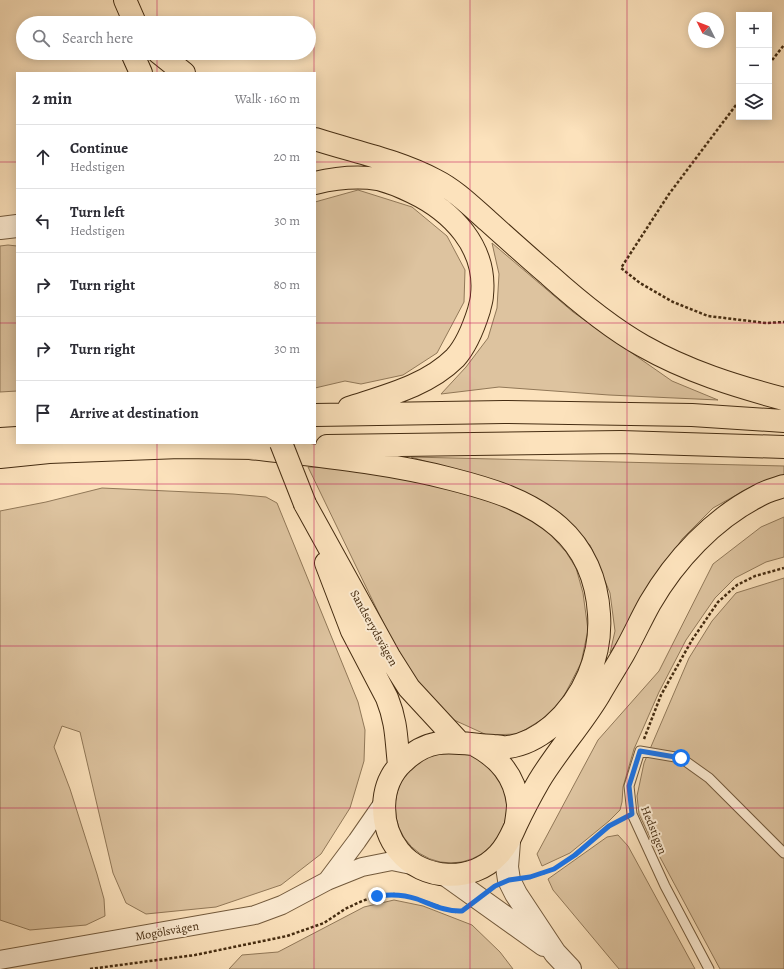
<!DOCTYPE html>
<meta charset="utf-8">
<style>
:root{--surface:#fff;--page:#f7f7f7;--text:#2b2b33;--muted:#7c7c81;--line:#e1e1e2}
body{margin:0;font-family:Alegreya,serif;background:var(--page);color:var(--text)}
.controls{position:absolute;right:12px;top:12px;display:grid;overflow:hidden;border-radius:0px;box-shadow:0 2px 10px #0003}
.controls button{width:36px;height:36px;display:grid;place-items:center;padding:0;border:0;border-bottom:1px solid var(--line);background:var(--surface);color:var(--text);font:20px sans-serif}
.compass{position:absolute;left:688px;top:12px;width:36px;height:36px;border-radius:50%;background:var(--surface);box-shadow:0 2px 10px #0003;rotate:312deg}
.stop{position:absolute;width:12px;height:12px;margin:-9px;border:3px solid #1a73e8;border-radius:50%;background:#fff}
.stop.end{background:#1a73e8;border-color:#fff;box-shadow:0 1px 4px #0008}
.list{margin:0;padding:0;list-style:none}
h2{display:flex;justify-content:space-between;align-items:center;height:52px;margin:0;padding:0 16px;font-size:17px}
h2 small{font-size:13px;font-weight:400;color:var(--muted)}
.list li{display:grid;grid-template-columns:26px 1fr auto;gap:12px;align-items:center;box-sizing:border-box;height:64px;padding:0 16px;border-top:1px solid var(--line)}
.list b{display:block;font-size:15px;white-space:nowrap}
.list p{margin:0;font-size:13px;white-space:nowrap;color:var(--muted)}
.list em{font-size:13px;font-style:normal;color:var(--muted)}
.icon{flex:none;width:22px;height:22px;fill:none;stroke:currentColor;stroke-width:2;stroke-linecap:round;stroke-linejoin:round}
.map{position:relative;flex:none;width:784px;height:969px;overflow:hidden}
.search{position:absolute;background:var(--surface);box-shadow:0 2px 10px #0003;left:16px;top:16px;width:300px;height:44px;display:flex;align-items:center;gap:10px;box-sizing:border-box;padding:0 14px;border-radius:22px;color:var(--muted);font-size:15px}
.panel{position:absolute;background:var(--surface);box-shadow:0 2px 10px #0003;left:16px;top:72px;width:300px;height:372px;border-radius:0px}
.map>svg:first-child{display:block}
.green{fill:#ddc39f;stroke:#917858}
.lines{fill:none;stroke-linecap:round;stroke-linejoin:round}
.service-casing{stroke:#735a3c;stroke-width:11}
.minor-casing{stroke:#735a3c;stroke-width:20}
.tertiary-casing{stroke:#735a3c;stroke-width:24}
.trunk-casing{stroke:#452c11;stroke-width:24}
.path{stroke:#452c11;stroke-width:2.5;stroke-dasharray:3 2;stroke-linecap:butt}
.service{stroke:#fdecd3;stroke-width:9}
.minor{stroke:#fdecd3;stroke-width:18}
.tertiary{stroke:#fdecd3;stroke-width:22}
.trunk{stroke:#fce2bc;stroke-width:22}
.trunk-bridge-casing{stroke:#452c11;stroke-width:24;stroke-linecap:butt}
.trunk-bridge{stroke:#fce2bc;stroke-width:22}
.route{stroke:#1a73e8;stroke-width:5}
.grid{fill:none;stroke:#c2185b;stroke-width:1;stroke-opacity:0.55}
.labels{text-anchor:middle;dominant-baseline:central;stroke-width:4;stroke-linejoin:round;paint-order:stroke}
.street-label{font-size:12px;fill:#452c11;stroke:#fdecd3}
</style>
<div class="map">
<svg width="784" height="969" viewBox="0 0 784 969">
<rect width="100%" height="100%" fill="#fce2bc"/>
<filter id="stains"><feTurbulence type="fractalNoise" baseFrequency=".005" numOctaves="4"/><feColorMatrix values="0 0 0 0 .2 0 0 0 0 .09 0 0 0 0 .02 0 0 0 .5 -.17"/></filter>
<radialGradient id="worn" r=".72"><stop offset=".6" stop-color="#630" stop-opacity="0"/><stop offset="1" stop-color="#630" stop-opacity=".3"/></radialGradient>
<path class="green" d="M358,190L412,207L447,236L465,270L464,302L437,353L403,375L361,384L345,381L315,388V202Z
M492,243L573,312L672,381L718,400L609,395L499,387L441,394L466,367L488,338L497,308L499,274Z
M8,245L17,246V391L0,392V246Z
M411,457L784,466V475L747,489L713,508L682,539L610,653L615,631L610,593L590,545L555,515L441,466Z
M308,467L361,469L416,479L515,509L547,531L566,552L576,568L583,593L588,630L581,663L566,692L557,706L541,720L518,734L487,735L443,715L399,655Z
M102,488L233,494L266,497L277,503L358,702L365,730L364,761L350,808L321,854L281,885L216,907L146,914L126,903L113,873L80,732L62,726L54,747L70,789L97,874L104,899L105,916L86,925L30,930L0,920V511L46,502Z
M784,517V557L766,562L735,578L715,598L686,640L659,692L634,749L623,787L622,802L620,810L609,821L570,853L542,866L537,854L598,740L659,671L713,564L761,527Z
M784,578V969H720L654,846L639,814L637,796L644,763L689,658L712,621L736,593Z
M395 807a56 56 0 1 1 112 0a56 56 0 1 1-112 0Z
M618,835L628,846L695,969H619L553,890L548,879L607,837Z
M394,900L423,906L472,925L500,952L513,969H229L242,955L278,952L364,907Z"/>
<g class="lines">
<defs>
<path id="service" d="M709,969L665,886L632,814L629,786L640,751L681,758L709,778L784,853"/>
<path id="minor" d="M327,881L357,841L384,802
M0,960L255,915L282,905L327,881L362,867L392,861L416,866"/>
<path id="tertiary" d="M0,228L17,226
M509,842L507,867L509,880L516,894L555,953L570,969
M446,875L544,945"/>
<path id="trunk" d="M125,0L135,23
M132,53L141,73
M159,53L184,73
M315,139C355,152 397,160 435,180C455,190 471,206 488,221C508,239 528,257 549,275C578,301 609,327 643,346C687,371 735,386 784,399
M315,183C336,178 357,176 378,179C389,182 402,187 412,192C452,211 487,247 482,295C482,300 480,305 479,310C474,326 467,345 455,358C427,386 385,396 349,408
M315,415L504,412L692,415L784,421
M0,439L17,438
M327,446L621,442L784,447
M250,448C318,456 385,462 451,479C490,489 528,500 559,527C584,549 597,580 599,614C602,656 584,698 552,726C540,736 524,745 508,747C504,748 499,746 494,746C457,744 433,733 403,762C378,785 379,826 399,851C423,881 472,883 498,855C507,846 511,836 516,825C523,810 531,795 539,781C557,751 581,725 599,695C607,681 616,667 624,653C633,637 641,619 650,603C675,560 713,519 758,496C766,491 775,489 784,486
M0,457L49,452L180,447L265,448
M305,504L390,658L409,688L458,741
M326,563L352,631L387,698C397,723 396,739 399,765
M475,745C499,758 515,776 518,804C518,810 517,817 516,823"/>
</defs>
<use href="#service" class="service-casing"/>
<use href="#minor" class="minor-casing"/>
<use href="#tertiary" class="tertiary-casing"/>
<use href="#trunk" class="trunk-casing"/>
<path class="path" d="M769,64L784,45
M739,101L669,194L621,268L640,283L673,302L708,316L766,323L784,322
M644,739L661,695L692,640L718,602L737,585L755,576L784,568
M528,877C537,875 547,873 555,868C579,854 597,832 621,820
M90,969L195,955L287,936L324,923L345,909L362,901L377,896L394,894L415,898L455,912L463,910"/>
<use href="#service" class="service"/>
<use href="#minor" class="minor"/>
<use href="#tertiary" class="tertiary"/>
<use href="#trunk" class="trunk"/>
<defs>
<path id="trunk-bridge" d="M281,443L305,504"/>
</defs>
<use href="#trunk-bridge" class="trunk-bridge-casing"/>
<use href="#trunk-bridge" class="trunk-bridge"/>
</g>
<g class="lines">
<path class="route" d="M377,896C391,894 403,894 417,899C431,904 446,912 462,911L495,886L509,880L530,877L554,869L575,855L609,826L632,814L629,786L640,751L681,758"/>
</g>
<path class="grid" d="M157,0V23M314,0V73M470,0V969M627,0V969M157,53V73M0,162H17M315,162H784M0,323H17M315,323H784M157,443V969M314,443V969M0,484H784M0,646H784M0,808H784"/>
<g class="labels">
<g class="street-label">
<text transform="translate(374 628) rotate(61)">Sandserydsvägen</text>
<text transform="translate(654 830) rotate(68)">Hedstigen</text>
<text transform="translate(167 931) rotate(-10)">Mogölsvägen</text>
</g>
</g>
<rect width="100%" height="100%" filter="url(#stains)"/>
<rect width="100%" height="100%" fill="url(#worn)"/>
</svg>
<div class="controls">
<button>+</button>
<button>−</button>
<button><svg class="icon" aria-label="layers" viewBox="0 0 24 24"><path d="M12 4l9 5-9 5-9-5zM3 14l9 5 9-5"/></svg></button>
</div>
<svg class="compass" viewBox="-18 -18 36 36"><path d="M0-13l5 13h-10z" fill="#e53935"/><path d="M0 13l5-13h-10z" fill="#7c7c81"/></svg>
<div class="stop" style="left:681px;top:758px"></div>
<div class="stop end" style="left:377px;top:896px"></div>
<div class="search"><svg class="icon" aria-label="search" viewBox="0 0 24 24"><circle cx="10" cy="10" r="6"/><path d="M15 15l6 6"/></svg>Search here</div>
<section class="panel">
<h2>2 min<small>Walk · 160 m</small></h2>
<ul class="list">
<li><svg class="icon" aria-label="ahead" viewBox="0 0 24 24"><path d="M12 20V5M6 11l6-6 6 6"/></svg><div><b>Continue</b><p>Hedstigen</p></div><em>20 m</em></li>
<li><svg class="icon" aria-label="left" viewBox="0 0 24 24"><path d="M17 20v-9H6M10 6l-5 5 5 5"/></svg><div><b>Turn left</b><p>Hedstigen</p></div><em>30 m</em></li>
<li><svg class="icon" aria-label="right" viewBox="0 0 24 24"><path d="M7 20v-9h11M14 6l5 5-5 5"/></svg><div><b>Turn right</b></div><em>80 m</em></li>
<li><svg class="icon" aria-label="right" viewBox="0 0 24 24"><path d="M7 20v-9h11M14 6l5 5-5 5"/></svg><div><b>Turn right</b></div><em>30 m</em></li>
<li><svg class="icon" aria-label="arrive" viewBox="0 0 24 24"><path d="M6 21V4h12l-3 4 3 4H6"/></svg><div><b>Arrive at destination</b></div></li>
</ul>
</section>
</div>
